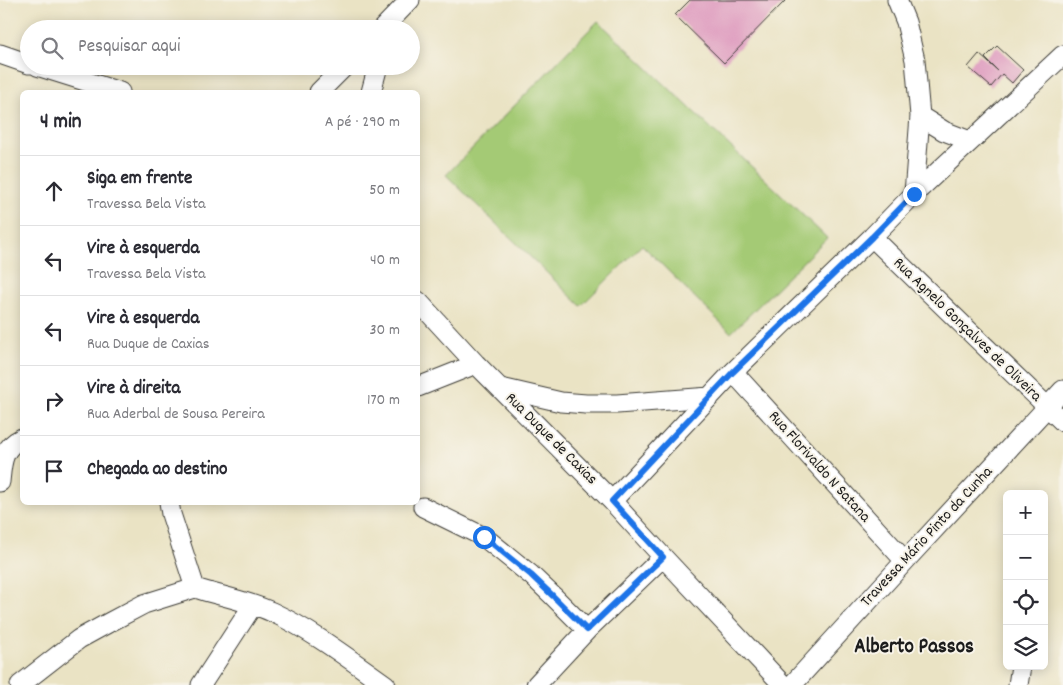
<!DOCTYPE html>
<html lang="pt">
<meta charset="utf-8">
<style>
:root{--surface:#fff;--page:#f7f7f7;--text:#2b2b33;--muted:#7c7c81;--line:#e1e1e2}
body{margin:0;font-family:Dekko,sans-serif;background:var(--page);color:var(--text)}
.controls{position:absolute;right:15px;bottom:15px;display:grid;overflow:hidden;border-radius:8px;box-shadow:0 2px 12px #0003}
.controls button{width:45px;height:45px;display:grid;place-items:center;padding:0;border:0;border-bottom:1px solid var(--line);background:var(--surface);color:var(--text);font:25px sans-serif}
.stop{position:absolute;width:15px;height:15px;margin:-11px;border:4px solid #1a73e8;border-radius:50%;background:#fff}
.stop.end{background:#1a73e8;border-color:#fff;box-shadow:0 1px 5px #0008}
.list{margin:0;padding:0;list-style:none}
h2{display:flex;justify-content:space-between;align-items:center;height:65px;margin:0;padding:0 20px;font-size:21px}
h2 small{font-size:16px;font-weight:400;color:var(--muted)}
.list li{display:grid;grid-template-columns:32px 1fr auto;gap:15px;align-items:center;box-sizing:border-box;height:70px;padding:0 20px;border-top:1px solid var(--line)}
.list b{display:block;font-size:19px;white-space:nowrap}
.list p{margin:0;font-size:16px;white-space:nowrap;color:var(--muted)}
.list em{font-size:16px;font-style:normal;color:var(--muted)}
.icon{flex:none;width:28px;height:28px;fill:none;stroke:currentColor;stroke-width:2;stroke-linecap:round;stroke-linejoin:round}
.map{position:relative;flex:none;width:1063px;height:685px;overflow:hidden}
.search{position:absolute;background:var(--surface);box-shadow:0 2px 12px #0003;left:20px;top:20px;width:400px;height:55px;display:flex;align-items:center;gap:12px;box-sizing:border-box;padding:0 18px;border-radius:28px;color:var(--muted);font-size:19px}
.panel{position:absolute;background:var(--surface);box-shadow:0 2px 12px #0003;left:20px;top:90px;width:400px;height:415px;border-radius:8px}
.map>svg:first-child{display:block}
.green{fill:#a4ca75;stroke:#607348}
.building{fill:#de9abe}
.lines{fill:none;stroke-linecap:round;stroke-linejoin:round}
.street-casing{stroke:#3b3a35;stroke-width:21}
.street{stroke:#fff;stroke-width:19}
.route{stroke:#1a73e8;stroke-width:6}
.labels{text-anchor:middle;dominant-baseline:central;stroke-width:4;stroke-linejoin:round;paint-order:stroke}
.street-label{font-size:16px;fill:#1c1c1c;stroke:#f7f3e8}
.district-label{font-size:21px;font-weight:bold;fill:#1c1c1c;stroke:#f7f3e8}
</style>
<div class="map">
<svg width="1063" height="685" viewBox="0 0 1063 685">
<rect width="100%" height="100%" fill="#f7f3e8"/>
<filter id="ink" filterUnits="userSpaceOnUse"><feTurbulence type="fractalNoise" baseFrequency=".02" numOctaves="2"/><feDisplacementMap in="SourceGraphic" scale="10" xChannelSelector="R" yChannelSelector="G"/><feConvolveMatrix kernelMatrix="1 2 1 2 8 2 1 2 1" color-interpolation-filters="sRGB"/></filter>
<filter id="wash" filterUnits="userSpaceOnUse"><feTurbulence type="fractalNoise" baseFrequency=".0096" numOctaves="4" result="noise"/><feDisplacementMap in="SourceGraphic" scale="20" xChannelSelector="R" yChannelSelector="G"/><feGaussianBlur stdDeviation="1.12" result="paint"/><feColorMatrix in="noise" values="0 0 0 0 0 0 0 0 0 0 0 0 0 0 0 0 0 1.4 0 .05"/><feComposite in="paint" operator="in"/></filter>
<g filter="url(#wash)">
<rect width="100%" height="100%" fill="#eae3c4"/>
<path class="green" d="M598,21L827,238L731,333L642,245L581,306L446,175Z"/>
<g id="blocks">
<path class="building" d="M690,0H786L724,63L675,15Z
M997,46L1023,70L1012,83L1002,74L991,87L968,67L979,54L998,71L985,58Z"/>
</g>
</g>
<g filter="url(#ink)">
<use href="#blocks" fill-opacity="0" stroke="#3b3a35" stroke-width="1"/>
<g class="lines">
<defs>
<path id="street" d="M897,0L906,22L915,60L920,116L914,194
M382,29L410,0
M0,54L29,64
M37,66L120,92
M319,92L345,66
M371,92L378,66
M920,116L944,131L970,141
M872,237L1063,422
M418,301L476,364L612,501L663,557L783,685
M733,372L905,561
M418,387L476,364
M501,388L561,402L586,404H617L710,397
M0,482C2,462 2,448 22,438
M612,501L733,372L872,237L914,194L1063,55
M169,502L171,514L195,588
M423,507L484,537L531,575L553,596L587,630L663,557
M195,588C220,596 248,601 272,612C313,631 349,659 386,685
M20,685L79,639L110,622L144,604L195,588
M201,685L253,605
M536,685L587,630
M792,685L905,561L1063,390
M1018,685L1021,666"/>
</defs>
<use href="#street" class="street-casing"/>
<use href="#street" class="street"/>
</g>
</g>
<g class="lines" filter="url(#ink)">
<path class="route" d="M484,537L531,575L553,596L587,630L663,557L612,501L733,372L872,237L914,194"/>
</g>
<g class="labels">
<g class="street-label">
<text transform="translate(967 330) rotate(44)">Rua Agnelo Gonçalves de Oliveira</text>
<text transform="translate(551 439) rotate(45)">Rua Duque de Caxias</text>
<text transform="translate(819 467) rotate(48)">Rua Florivaldo N Satana</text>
<text transform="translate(927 537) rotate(-47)">Travessa Mário Pinto da Cunha</text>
</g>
<g class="district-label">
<text x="914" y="648">Alberto Passos</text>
</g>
</g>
</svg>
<div class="controls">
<button>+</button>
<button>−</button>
<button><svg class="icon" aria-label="locate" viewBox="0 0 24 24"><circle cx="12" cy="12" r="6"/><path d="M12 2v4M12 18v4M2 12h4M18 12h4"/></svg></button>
<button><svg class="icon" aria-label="layers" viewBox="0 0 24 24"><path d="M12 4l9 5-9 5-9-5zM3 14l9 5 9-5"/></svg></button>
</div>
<div class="stop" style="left:484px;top:537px"></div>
<div class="stop end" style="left:914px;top:194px"></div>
<div class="search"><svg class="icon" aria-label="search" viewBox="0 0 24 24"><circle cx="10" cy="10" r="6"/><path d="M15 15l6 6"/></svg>Pesquisar aqui</div>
<section class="panel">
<h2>4 min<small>A pé · 290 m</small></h2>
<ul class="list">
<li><svg class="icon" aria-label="ahead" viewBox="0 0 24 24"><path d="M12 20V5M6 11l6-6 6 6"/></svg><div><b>Siga em frente</b><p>Travessa Bela Vista</p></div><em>50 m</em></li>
<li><svg class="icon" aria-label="left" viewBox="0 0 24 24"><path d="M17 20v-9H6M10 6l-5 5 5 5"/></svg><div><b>Vire à esquerda</b><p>Travessa Bela Vista</p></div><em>40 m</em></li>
<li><svg class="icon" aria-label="left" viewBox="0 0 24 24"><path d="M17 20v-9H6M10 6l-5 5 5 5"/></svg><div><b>Vire à esquerda</b><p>Rua Duque de Caxias</p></div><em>30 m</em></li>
<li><svg class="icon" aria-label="right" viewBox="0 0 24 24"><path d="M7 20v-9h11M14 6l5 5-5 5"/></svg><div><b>Vire à direita</b><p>Rua Aderbal de Sousa Pereira</p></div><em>170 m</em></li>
<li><svg class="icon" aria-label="arrive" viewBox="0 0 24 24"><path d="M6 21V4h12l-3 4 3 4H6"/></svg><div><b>Chegada ao destino</b></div></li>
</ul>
</section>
</div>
